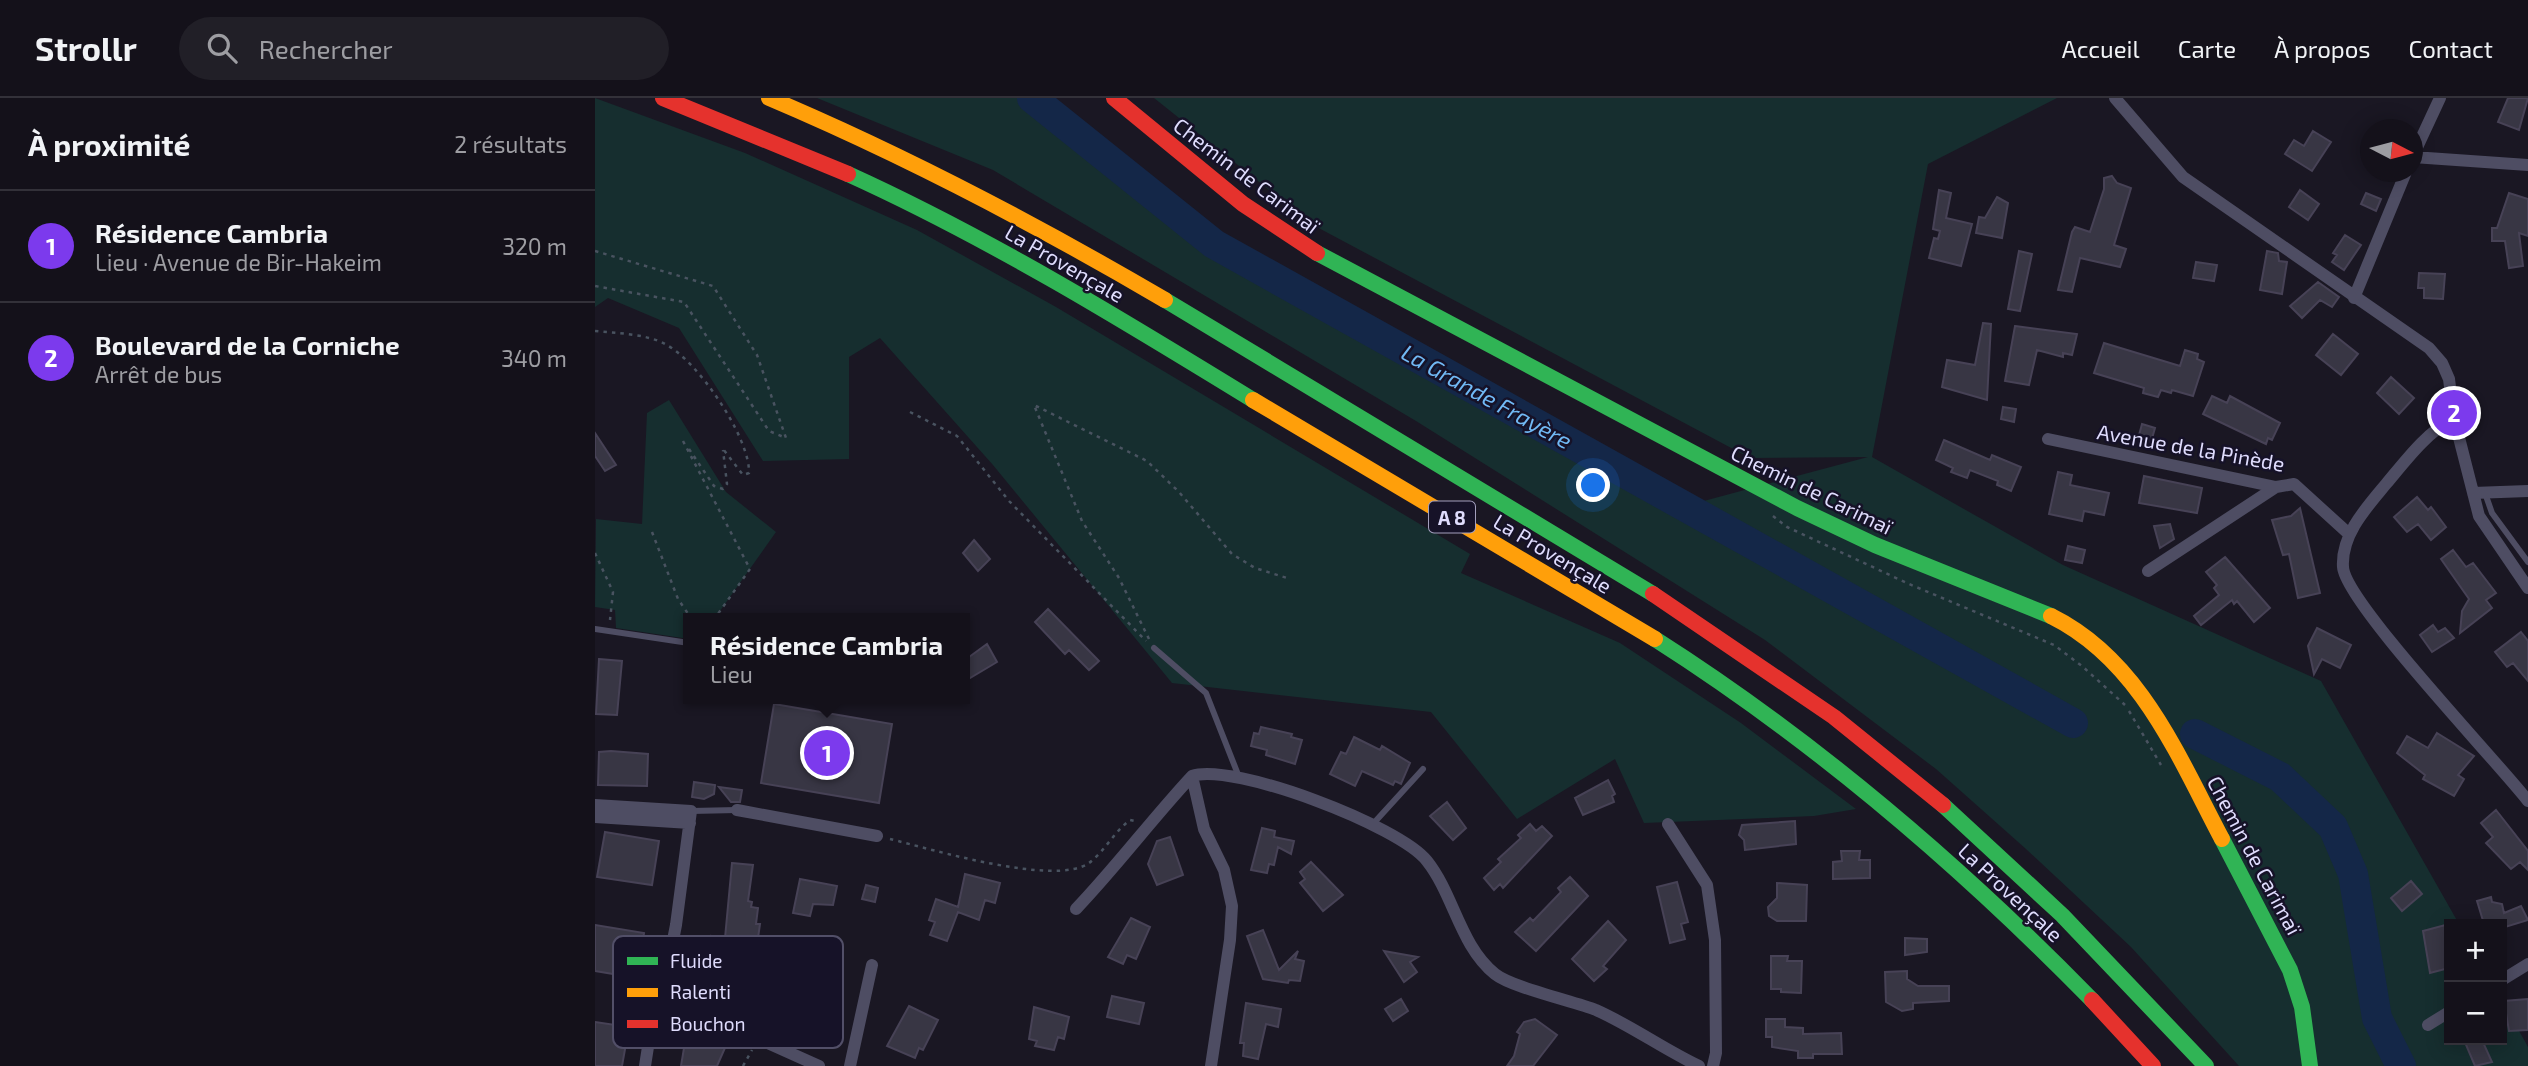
<!DOCTYPE html>
<html lang="fr">
<meta charset="utf-8">
<style>
:root{--surface:#14111a;--page:#211f27;--text:#f1f3f6;--muted:#9d9da2;--line:#333139;--accent:#7c3aed}
body{margin:0;font-family:"Exo 2",sans-serif;background:var(--page);color:var(--text)}
.controls{position:absolute;right:21px;bottom:21px;display:grid;overflow:hidden;border-radius:0px;box-shadow:0 4px 18px #0003}
.controls button{width:63px;height:63px;display:grid;place-items:center;padding:0;border:0;border-bottom:2px solid var(--line);background:var(--surface);color:var(--text);font:35px sans-serif}
.compass{position:absolute;left:1765px;top:21px;width:63px;height:63px;border-radius:50%;background:var(--surface);box-shadow:0 4px 18px #0003;rotate:96deg}
.you{position:absolute;left:999px;top:388px;width:24px;height:24px;margin:-18px;border:5px solid #fff;border-radius:50%;background:#1a73e8;box-shadow:0 0 0 10px #1a73e833}
.badge{display:grid;place-items:center;width:46px;height:46px;border-radius:50%;background:var(--accent);color:#fff;font-size:23px;font-weight:700}
.pin{position:absolute;translate:-50% -50%;border:4px solid #fff;box-shadow:0 2px 7px #0006}
.popup{position:absolute;left:88px;top:515px;width:287px;height:91px;box-sizing:border-box;display:grid;place-content:center;border-radius:0px;background:var(--surface);filter:drop-shadow(0 2px 5px #0005);font-size:23px;white-space:nowrap;color:var(--muted)}
.popup b{font-size:26px;color:var(--text)}
.popup::after{content:'';position:absolute;left:50%;top:100%;margin-left:-14px;border:14px solid transparent;border-top-color:var(--surface)}
.list{margin:0;padding:0;list-style:none}
h2{display:flex;justify-content:space-between;align-items:center;height:91px;margin:0;padding:0 28px;font-size:30px}
h2 small{font-size:23px;font-weight:400;color:var(--muted)}
.list li{display:grid;grid-template-columns:46px 1fr auto;gap:21px;align-items:center;box-sizing:border-box;height:112px;padding:0 28px;border-top:2px solid var(--line)}
.list b{display:block;font-size:26px;white-space:nowrap}
.list p{margin:0;font-size:23px;white-space:nowrap;color:var(--muted)}
.list em{font-size:23px;font-style:normal;color:var(--muted)}
.icon{flex:none;width:38px;height:38px;fill:none;stroke:currentColor;stroke-width:2;stroke-linecap:round;stroke-linejoin:round}
.map{position:relative;flex:none;width:1933px;height:968px;overflow:hidden}
header{display:flex;align-items:center;gap:42px;box-sizing:border-box;height:98px;padding:0 35px;background:var(--surface);border-bottom:2px solid var(--line)}
header strong{font-size:33px}
nav{display:flex;gap:38px;margin-inline-start:auto;font-size:24px}
.search{width:490px;height:63px;background:var(--page);display:flex;align-items:center;gap:18px;box-sizing:border-box;padding:0 24px;border-radius:38px;color:var(--muted);font-size:26px}
main{display:flex}
aside{flex:1;background:var(--surface)}
.map>svg:first-child{display:block}
.green{fill:#162e2f}
.lines{fill:none;stroke-linecap:round;stroke-linejoin:round}
.river{stroke:#142748;stroke-width:30}
.building{fill:#383644;stroke:#474256;stroke-width:2}
.path{stroke:#495360;stroke-width:2.5;stroke-dasharray:3.5 5;stroke-linecap:butt}
.lane{stroke:#4e4d63;stroke-width:6}
.street{stroke:#4e4d63;stroke-width:12}
.fast{stroke:#30b455;stroke-width:16}
.slow{stroke:#ff9f0a;stroke-width:16}
.jam{stroke:#e5322d;stroke-width:16}
.labels{text-anchor:middle;dominant-baseline:central;stroke-width:5;stroke-linejoin:round;paint-order:stroke}
.shield{fill:#161228;stroke:#a39fbd;stroke-width:2}
.shield-label{font-size:19px;font-weight:bold;fill:#dfdcfd}
.street-label{font-size:21px;fill:#dfdcfd;stroke:#161228}
.water-label{font-size:23px;font-style:italic;fill:#71b9f5;stroke:#161228}
.key{fill:#161228;stroke:#524f68;stroke-width:2}
.key-label{font-size:19px;fill:#dfdcfd}
</style>
<header>
<strong>Strollr</strong>
<div class="search"><svg class="icon" aria-label="search" viewBox="0 0 24 24"><circle cx="10" cy="10" r="6"/><path d="M15 15l6 6"/></svg>Rechercher</div>
<nav><a>Accueil</a><a>Carte</a><a>À propos</a><a>Contact</a></nav>
</header>
<main>
<aside>
<h2>À proximité<small>2 résultats</small></h2>
<ul class="list">
<li><span class="badge">1</span><div><b>Résidence Cambria</b><p>Lieu · Avenue de Bir-Hakeim</p></div><em>320 m</em></li>
<li><span class="badge">2</span><div><b>Boulevard de la Corniche</b><p>Arrêt de bus</p></div><em>340 m</em></li>
</ul>
</aside>
<div class="map">
<svg width="1933" height="968" viewBox="0 0 1933 968">
<rect width="100%" height="100%" fill="#1a1723"/>
<path class="green" d="M0,0L150,55L322,132L461,209L875,456L866,475L1025,545L1146,625L1261,711L1219,718L1049,725L1020,661L922,721L836,614L577,585L398,367L285,240L254,259V361L168,363L84,230L13,200L0,209Z
M222,0H426L645,172L1079,411L1273,359L1155,360L718,127L559,0H1462L1333,66L1277,359L1468,467L1726,583L1864,826H1854V942H1907V902L1933,949V968H1644L1536,849L1431,751L1341,671L1170,542L821,323L398,72Z
M74,302L131,394L181,434L120,520H94V541L21,530L20,512L0,509L1,421L47,426L52,315Z"/>
<g class="lines">
<path class="river" d="M437,0L619,146L1478,625
M1600,636L1685,679L1738,729L1758,776L1782,920L1806,968"/>
</g>
<path class="building" d="M1913,0H1933L1924,32L1903,24Z
M1718,33L1736,44L1717,73L1690,56L1699,42L1709,48Z
M1517,78L1522,85L1536,90L1519,147L1531,151L1525,169L1485,160L1477,194L1463,192L1477,134L1480,129L1495,134L1509,91V80Z
M1344,92L1356,95L1351,120L1377,126L1366,168L1334,160L1339,140L1343,141L1345,133L1338,131Z
M1705,92L1724,106L1713,122L1694,109Z
M1771,95L1786,101L1781,113L1766,106Z
M1914,95L1933,101V138L1924,135L1928,168L1914,170L1910,143H1897V130H1902Z
M1402,99L1413,105L1407,140L1381,135L1384,119L1390,120Z
M1750,137L1766,147L1749,172L1737,164L1742,157L1738,155Z
M1424,153L1437,156L1425,213L1413,211Z
M1672,153L1683,155L1684,163L1692,164L1687,196L1665,192Z
M1601,164L1622,167L1619,183L1598,180Z
M1824,175L1850,176L1848,201L1829,200V190H1823Z
M1723,184L1744,199L1737,209L1725,202L1707,220L1695,208Z
M1388,225L1396,226L1392,302L1347,289L1352,262L1380,267Z
M1420,228L1482,236L1477,257L1468,255V259L1442,252L1434,287L1410,283Z
M1738,236L1763,256L1746,277L1721,257Z
M1509,245L1585,268L1590,252L1603,256L1602,261L1609,264L1598,298L1577,292L1576,295L1566,292L1563,299L1548,295L1549,290L1499,275Z
M1796,279L1819,300L1804,316L1782,295Z
M1617,298L1632,305L1635,298L1685,325L1677,342L1673,340L1671,346L1608,316Z
M1408,309L1421,311L1419,324L1406,321Z
M1547,326L1560,330L1556,344L1543,341Z
M0,335L21,367L10,373L0,358Z
M1349,342L1395,362L1397,357L1426,369L1416,393L1402,387L1403,383L1375,372L1372,380L1356,374L1358,370L1341,362Z
M1463,374L1477,377L1475,387L1514,395L1509,417L1489,413L1487,423L1454,416Z
M1549,378L1607,390L1602,415L1544,405Z
M1822,399L1833,412L1836,409L1851,429L1836,442L1823,426L1812,434L1799,419Z
M1705,410L1725,495L1703,500L1694,456L1688,457L1677,422L1696,418Z
M1575,426L1579,441L1565,450L1559,428Z
M379,442L395,461L383,473L368,455Z
M1473,448L1490,452L1487,465L1470,462Z
M1858,452L1871,469L1878,465L1901,495L1891,502L1897,510L1865,535L1867,513L1874,501L1846,461Z
M1630,459L1675,510L1659,524L1642,503L1639,506L1637,502L1606,527L1599,518L1624,497L1619,490L1622,487L1611,474Z
M453,511L504,563L494,572L474,552L470,556L440,524Z
M1838,527L1843,534L1850,530L1859,540L1837,554L1825,537Z
M1722,530L1756,547L1745,570L1727,561L1719,576L1713,548Z
M1926,534L1933,543V583L1918,565L1912,569L1900,554Z
M392,546L402,564L370,583V562Z
M4,561L27,563L22,617L1,616Z
M179,606L297,626L284,705L166,685Z
M666,629L697,636L696,639L707,642L700,666L671,657L672,652L656,648L659,635L664,636Z
M1842,635L1879,658L1863,677L1869,681L1859,698L1828,681L1830,677L1802,655L1812,638L1833,650Z
M759,639L785,652L787,648L815,665L806,686L800,683L798,687L767,673L760,688L735,676L746,654L751,656Z
M16,653L53,656L52,688L3,687L4,654Z
M1013,682L1020,696L1017,698L1019,704L988,717L980,700Z
M99,684L120,687L119,696L109,701L97,699Z
M124,689L147,692L145,704H136Z
M852,704L871,730L858,742L835,718Z
M1901,712L1933,753V772L1925,764L1916,771L1891,745L1898,739L1886,725Z
M1200,723L1201,746L1150,752L1149,742L1144,737L1147,727Z
M935,726L941,733L947,728L957,738L908,790L905,786L899,792L889,780L906,764L903,761L926,740L923,737Z
M667,730L680,733L679,739L699,743L696,756L683,749L679,767L674,766L672,775L656,772Z
M10,734L64,743L57,787L2,779Z
M575,739L588,777L562,787L553,766L562,743Z
M1246,753H1265L1264,762H1275V780L1238,781V764L1247,763Z
M716,764L748,797L728,813L705,785L710,781L705,774Z
M137,765L158,767L153,803L157,804L156,809L163,810L161,826H165L162,847L149,845L144,862L113,858L116,838L130,840Z
M370,776L405,785L400,805L390,802L384,822L363,814L352,843L335,837L340,824L334,822L341,801L363,809Z
M975,779L993,798L941,853L920,834L935,820L938,823L966,794L963,790Z
M205,781L242,788L238,807L218,806L215,818L198,815Z
M1816,783L1827,796L1807,813L1796,800Z
M1082,784L1093,824L1086,826L1090,841L1075,845L1062,789Z
M1182,785L1212,787L1211,823H1182L1174,818L1173,809L1182,800Z
M271,787L283,790L280,804L267,801Z
M1896,799L1897,804L1907,806L1909,815L1926,808L1933,822L1907,830V826H1889L1882,803Z
M536,820L555,829L541,861L532,857L528,866L513,859Z
M1013,823L1031,842L1008,868L1012,871L999,883L977,861Z
M1854,826V870L1835,875L1828,833Z
M0,827L49,835L42,880L0,873Z
M668,832L684,872L703,853L700,861L709,863L705,883L694,882L693,885L668,881L652,838Z
M1310,840L1332,841V854L1310,857Z
M789,853L823,859L815,864L822,874L809,884Z
M1176,858H1193L1192,863H1207L1206,895L1186,894V891H1176Z
M1312,873V881L1323,888H1354V903L1318,905V911L1307,913L1291,904L1290,874Z
M184,882L221,889L218,903L210,902L208,915L186,911L188,905L179,903Z
M517,898L549,905L544,926L512,919Z
M806,901L813,913L798,923L790,911Z
M1933,901V932L1914,933L1909,903Z
M651,905L686,911L683,929L671,926L663,961L648,958L649,945H645Z
M314,908L343,922L328,952L324,950L320,960L292,948Z
M439,909L474,919L469,941L463,939L459,952L440,948L442,943L434,941Z
M940,921L962,937L938,968H912L919,958L925,936L922,934L929,924Z
M1171,921H1190V929L1208,930V936L1246,935L1247,956H1218V960H1203V953L1177,949V939H1171Z
M0,924L34,929L27,968H0Z
M91,938L133,943L122,968H86Z
M1869,942H1887L1897,964L1880,968Z"/>
<g class="lines">
<path class="path" d="M0,153L118,188L162,257L191,340L174,333L89,204L0,188
M0,233C21,235 52,236 70,246C102,262 155,339 154,375L148,377L128,351
M315,314L362,338L414,403L551,543
M88,343L155,471L120,520
M94,351L119,388L128,391L132,386L128,352
M1178,418L1192,429L1314,486L1459,547L1487,568L1530,607
M57,434L83,501L96,520
M0,455L18,494L15,522
M554,541L524,480L487,423L439,307L552,363L584,394L637,456L660,470L692,480
M1534,613L1566,667
M295,741C336,751 460,789 494,765C509,754 519,734 535,722L540,723
M148,968L157,952"/>
<path class="lane" d="M1890,395L1897,415L1933,464
M0,531L94,545
M559,550L611,595L644,679
M96,713L142,712
M777,727L828,671"/>
<path class="street" d="M1520,0L1588,79L1834,250L1847,265L1854,281L1859,320L1884,418L1933,490
M1818,58L1845,0
M1818,59L1933,67
M1759,200L1811,74
M1859,320C1831,335 1812,361 1791,386C1771,410 1746,437 1748,469C1750,504 1903,664 1933,703
M1453,341L1681,389L1699,386L1754,436
M1878,395L1933,393
M1553,473L1681,389
M597,678L609,731L629,772L637,808L635,842L616,968
M0,707L96,713L81,827L68,893L58,917L50,968
M142,712L282,738
M0,719L95,725
M1073,726L1112,787L1120,842L1121,955L1118,968
M481,811C522,768 557,721 597,678C638,664 805,728 832,763C859,797 865,848 900,876C916,889 977,903 1001,912C1037,928 1068,951 1104,968
M1907,882L1933,866
M1833,927L1854,914
M166,942L224,968
M255,968L277,867"/>
<path class="fast" d="M253,76C394,140 526,221 658,302
M722,155L1202,410L1280,447L1456,518
M570,202L1058,496
M1060,541C1220,643 1365,767 1497,902
M1348,707L1467,817L1611,968
M1627,741L1695,872L1707,909L1715,968"/>
<path class="slow" d="M174,0C311,58 442,127 570,202
M658,302L1060,541
M1456,518C1545,562 1583,658 1627,741"/>
<path class="jam" d="M68,0L253,76
M519,0L648,106L722,155
M1058,496L1239,619L1348,707
M1497,902L1558,968"/>
</g>
<g class="labels">
<rect class="shield" x="834" y="403.5" width="46" height="31" rx="5"/>
<g class="shield-label">
<text x="857" y="419">A 8</text>
</g>
<g class="street-label">
<text transform="translate(652 77) rotate(37)">Chemin de Carimaï</text>
<text transform="translate(470 165) rotate(30)">La Provençale</text>
<text transform="translate(1596 349) rotate(10)">Avenue de la Pinède</text>
<text transform="translate(1217 391) rotate(26)">Chemin de Carimaï</text>
<text transform="translate(958 455) rotate(31)">La Provençale</text>
<text transform="translate(1660 757) rotate(62)">Chemin de Carimaï</text>
<text transform="translate(1416 794) rotate(43)">La Provençale</text>
</g>
<g class="water-label">
<text transform="translate(892 298) rotate(29)">La Grande Frayère</text>
</g>
</g>
<rect x="18" y="838" width="230" height="112" rx="10" class="key"/>
<rect x="32" y="859" width="31" height="8" fill="#30b455"/>
<rect x="32" y="890" width="31" height="9" fill="#ff9f0a"/>
<rect x="32" y="922" width="31" height="8" fill="#e5322d"/>
<g class="key-label">
<text x="75" y="870">Fluide</text>
<text x="75" y="901">Ralenti</text>
<text x="75" y="933">Bouchon</text>
</g>
</svg>
<div class="controls">
<button>+</button>
<button>−</button>
</div>
<svg class="compass" viewBox="-18 -18 36 36"><path d="M0-13l5 13h-10z" fill="#e53935"/><path d="M0 13l5-13h-10z" fill="#9d9da2"/></svg>
<div class="you"></div>
<div class="pin badge" style="left:232px;top:655px">1</div>
<div class="popup"><b>Résidence Cambria</b>Lieu</div>
<div class="pin badge" style="left:1859px;top:315px">2</div>
</div>
</main>
